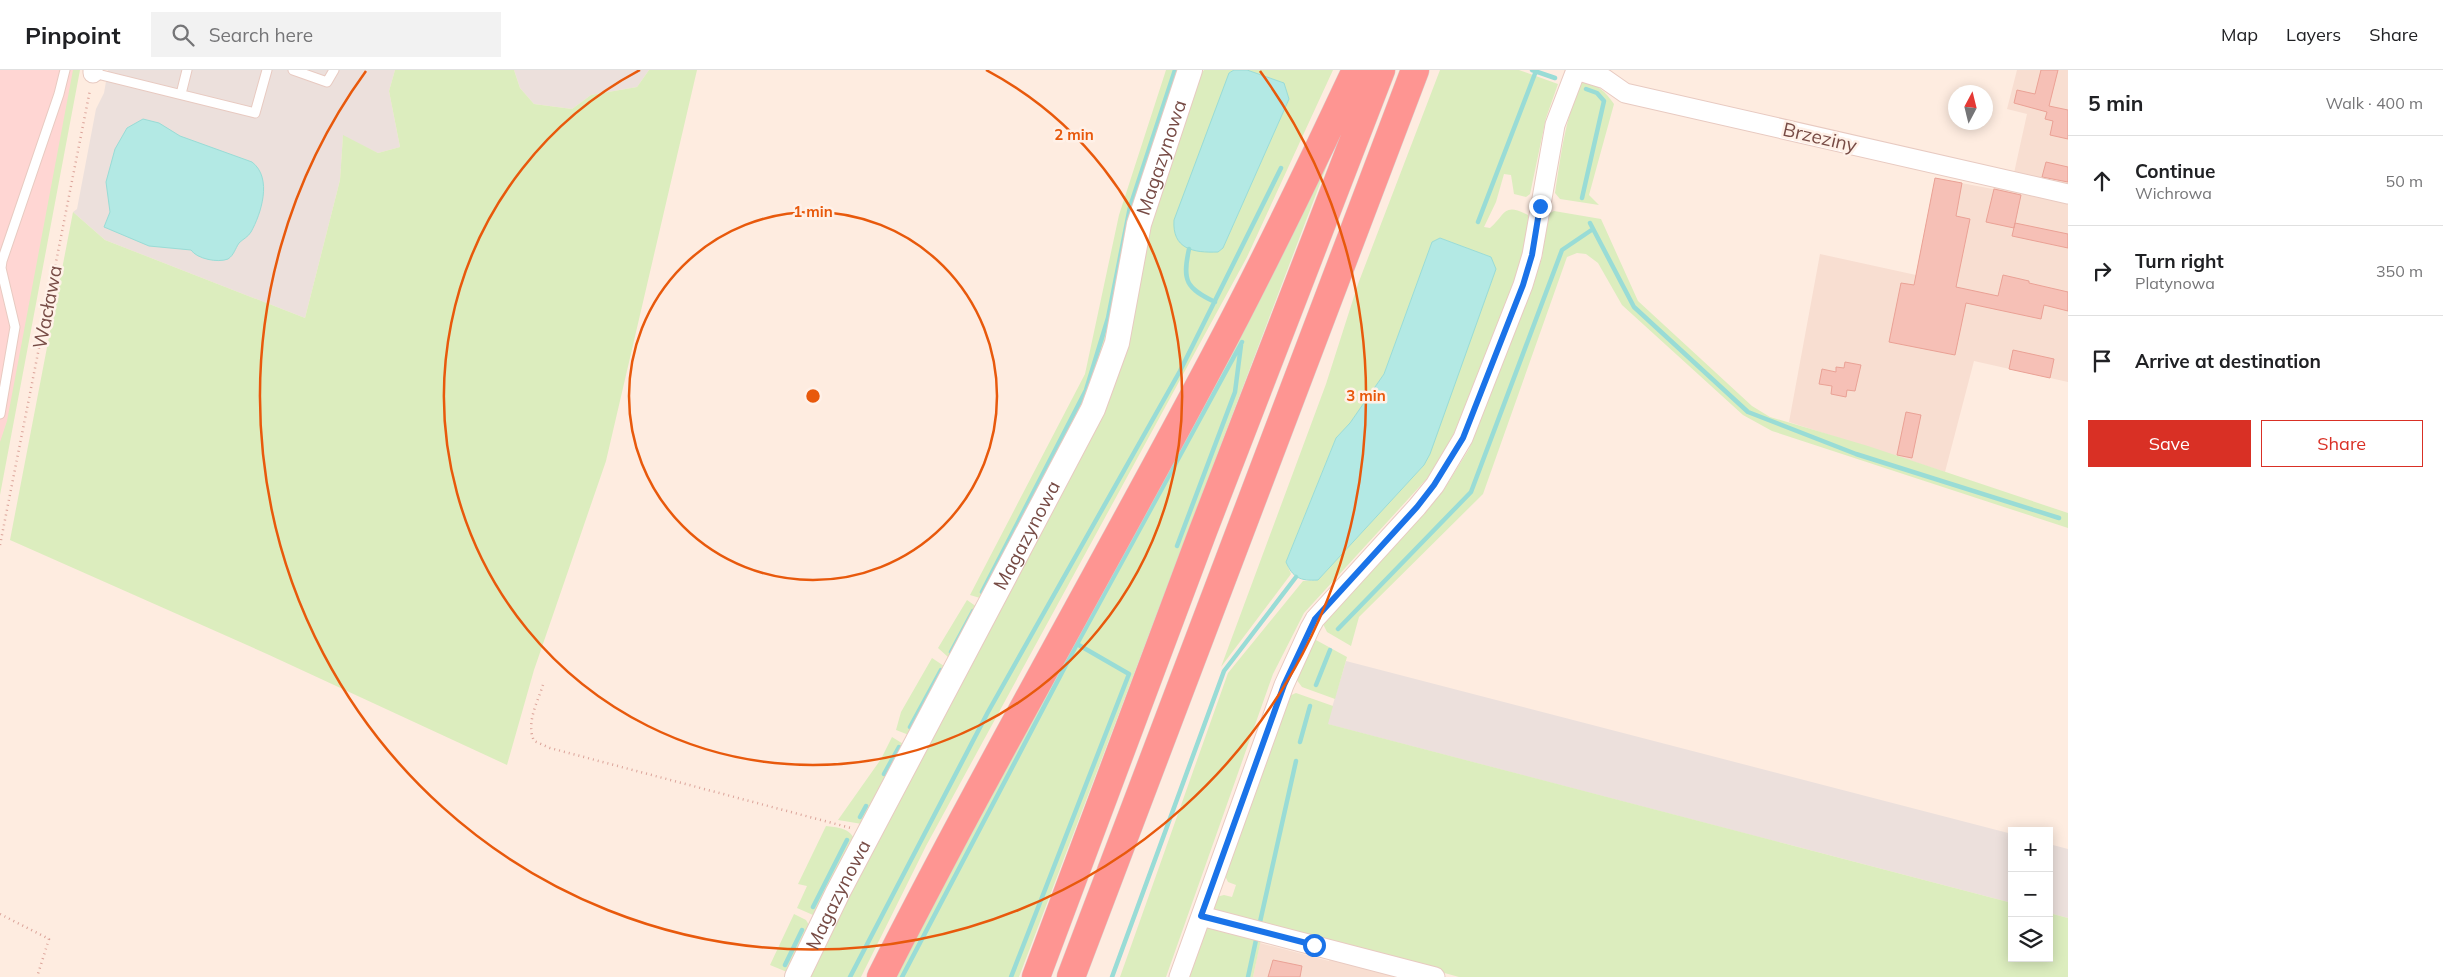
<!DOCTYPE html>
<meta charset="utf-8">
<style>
:root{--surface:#fff;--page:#f2f2f2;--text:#202124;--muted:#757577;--line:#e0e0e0;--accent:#d93025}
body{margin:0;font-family:Mulish,sans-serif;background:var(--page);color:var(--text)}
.controls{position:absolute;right:15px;bottom:15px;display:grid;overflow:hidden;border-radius:0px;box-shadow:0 2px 12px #0003}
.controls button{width:45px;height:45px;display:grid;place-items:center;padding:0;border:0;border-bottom:1px solid var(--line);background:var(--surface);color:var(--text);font:25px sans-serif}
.compass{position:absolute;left:1948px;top:15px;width:45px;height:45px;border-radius:50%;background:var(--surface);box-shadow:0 2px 12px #0003;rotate:7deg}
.stop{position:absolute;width:15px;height:15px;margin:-11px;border:4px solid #1a73e8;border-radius:50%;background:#fff}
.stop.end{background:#1a73e8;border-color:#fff;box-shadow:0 1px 5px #0008}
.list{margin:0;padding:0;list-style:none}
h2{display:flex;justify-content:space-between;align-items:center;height:65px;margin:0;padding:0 20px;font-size:21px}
h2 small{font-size:16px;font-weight:400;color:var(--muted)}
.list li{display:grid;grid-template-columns:32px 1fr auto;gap:15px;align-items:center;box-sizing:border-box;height:90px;padding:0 20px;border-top:1px solid var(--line)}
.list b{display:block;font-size:19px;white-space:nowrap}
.list p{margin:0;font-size:16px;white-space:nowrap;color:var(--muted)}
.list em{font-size:16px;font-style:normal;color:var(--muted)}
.actions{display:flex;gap:10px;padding:15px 20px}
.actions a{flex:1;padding:11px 0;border:1px solid var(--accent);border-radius:0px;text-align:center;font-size:18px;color:var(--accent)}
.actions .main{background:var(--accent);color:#fff}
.icon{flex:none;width:28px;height:28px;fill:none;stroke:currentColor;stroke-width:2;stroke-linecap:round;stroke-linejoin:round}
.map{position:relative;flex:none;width:2068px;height:907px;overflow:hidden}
header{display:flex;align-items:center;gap:30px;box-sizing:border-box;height:70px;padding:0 25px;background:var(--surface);border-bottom:1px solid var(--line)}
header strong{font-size:24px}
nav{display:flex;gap:28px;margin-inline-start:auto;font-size:18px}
.search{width:350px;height:45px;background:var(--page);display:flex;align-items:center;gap:12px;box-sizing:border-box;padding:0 18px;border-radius:0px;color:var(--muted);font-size:19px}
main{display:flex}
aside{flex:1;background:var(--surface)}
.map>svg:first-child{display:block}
.residential{fill:#f8ded1}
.commercial{fill:#ffd6d3}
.industrial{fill:#ece0dc}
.green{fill:#dcedbe}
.water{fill:#b3e9e4;stroke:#99dcd6}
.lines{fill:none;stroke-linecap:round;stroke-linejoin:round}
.stream{stroke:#99dcd6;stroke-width:4.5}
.building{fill:#f6c0b6;stroke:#eaa195}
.service-casing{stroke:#e8cac1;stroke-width:11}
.minor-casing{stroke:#e8cac1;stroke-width:21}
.tertiary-casing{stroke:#e8cac1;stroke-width:26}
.motorway-casing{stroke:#d9cdcb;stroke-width:29}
.path{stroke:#dba399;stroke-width:2.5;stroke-dasharray:1 4;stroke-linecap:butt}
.service{stroke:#fff;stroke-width:9}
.minor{stroke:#fff;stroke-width:19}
.tertiary{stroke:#fff;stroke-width:24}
.motorway{stroke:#fe9592;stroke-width:28}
.route{stroke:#1a73e8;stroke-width:6}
.ring{fill:none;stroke:#e8590c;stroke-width:2.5}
.labels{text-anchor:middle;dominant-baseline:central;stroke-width:5;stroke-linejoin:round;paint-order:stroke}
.street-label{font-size:19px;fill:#774b45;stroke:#fff1e8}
.centre{fill:#e8590c;stroke:#fff1e8;stroke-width:2.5}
.ring-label{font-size:15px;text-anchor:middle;font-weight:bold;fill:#e8590c;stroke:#fff1e8;stroke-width:5;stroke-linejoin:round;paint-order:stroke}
</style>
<header>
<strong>Pinpoint</strong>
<div class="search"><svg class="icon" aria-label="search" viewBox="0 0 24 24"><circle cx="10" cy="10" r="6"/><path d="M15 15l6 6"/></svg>Search here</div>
<nav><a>Map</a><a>Layers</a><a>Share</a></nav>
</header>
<main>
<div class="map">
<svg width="2068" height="907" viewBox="0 0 2068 907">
<rect width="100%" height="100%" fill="#feece0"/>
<path class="residential" d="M2017,0H2068V116L2014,103L2027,44L2007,39Z
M1935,108L1993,119L1994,114L2060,129L2068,134V312L1974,291L1945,402L1789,352L1820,184L1916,205Z
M1260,873L1329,891L1332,884L1343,893L1354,896L1361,892L1402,907H1253Z"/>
<path class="commercial" d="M0,0H78L0,417Z"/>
<path class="industrial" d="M108,0H395L389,21L400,77L378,83L343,66L340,110L305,248L105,170L73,142L77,139L96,39L104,23Z
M514,0H649L637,17L591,25L572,39L534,34L520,18Z
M1346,591L2012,764V833L1327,654Z
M2049,774L2068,779V848L2049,843Z"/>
<path class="green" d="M73,0H80L0,425V372L7,351Z
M395,0H514L520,18L534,34L572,39L591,25L637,17L649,0H697L606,391L534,600L507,695L267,584L10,470L73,142L105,170L305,248L340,110L343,65L378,83L400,77L389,21Z
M1166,0H1181L1111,259L1088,329L980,528L970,525L1085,304L1119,145Z
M1204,0H1234L1229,3L1218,182L1223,178L1289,29L1284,13L1247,0H1333L1247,187L926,776L861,907H807L1097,354L1153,145L1199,7Z
M1440,0H1519L1558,14L1546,48L1530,124L1526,127L1514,124L1511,105L1504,104L1496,132L1484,157L1490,158C1506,144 1503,132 1528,145L1530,157L1515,209L1452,372L1432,403L1304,543L1273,604L1166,907H1120L1228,603L1303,511L1318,510L1424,395L1491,213V187L1440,168L1432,172L1384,304L1350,353L1336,368L1286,492L1291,504L1221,597L1326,314L1358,214Z
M1583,11C1598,15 1605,21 1614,34L1589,125L1599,135L1560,129L1555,123C1561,86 1565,45 1583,11Z
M1329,90L1019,907H891Z
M1554,141L1601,149L1638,231L1752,336L1770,347L1868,376L2068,443V458L1772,361L1743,345L1622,235L1598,193L1586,184L1577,183L1567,187L1483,424L1359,547L1351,576L1327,562L1323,554L1329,544L1443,421L1469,379L1542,188L1548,144Z
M967,530L977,537L952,587H948L938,578Z
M1316,570L1347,587L1335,629L1302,617L1296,609L1312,572Z
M932,588L944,596L909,665L896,660L901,642Z
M1296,623L1333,636L1328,654L2012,833V888H2049V843L2068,848V907H1459L1216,840L1213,837L1216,827L1224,825L1232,827L1236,815L1228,812L1224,804L1287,627Z
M892,667L905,675L862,754L838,750L881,689Z
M826,756C836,757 850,758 854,769L817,843L813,845L797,838L807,816L798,814Z
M794,844L806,850L809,855L787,902L770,895Z
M1210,856L1262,865L1253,907H1187L1205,859Z"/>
<path class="water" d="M1234,0H1247L1284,13L1289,29L1223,178L1218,182C1193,183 1172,179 1174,150L1229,3Z
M143,49L159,53L180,66L252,92C273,108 261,144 251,162C248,167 243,169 239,173C235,179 234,185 228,189C218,193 197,189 191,180L149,176L104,157L110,142L106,112L115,79L127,58Z
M1440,168L1491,187L1496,199L1430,384L1424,395L1318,510C1300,511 1293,508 1286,492L1336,368L1350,353L1384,304L1432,172Z"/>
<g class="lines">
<path class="stream" d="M1532,0L1555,8
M1582,128L1604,31L1597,23L1586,19
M1478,152L1536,1
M1590,153L1634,237L1748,342L1856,384L2059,448
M1189,179C1182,211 1186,218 1215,232
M1177,476L1235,322L1241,275
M982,522L1086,320L1108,248L1130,137L1175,0
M1338,559L1471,422L1562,180L1593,159
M951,582L973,541
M1316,615L1330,580
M910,657L941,600
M1300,672L1310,636
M884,704L899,677
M860,747L866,736
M813,837L847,770
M1260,852L1296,691
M785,895L802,860
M850,907L988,642L1180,301L1281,98
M902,907L1077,574L1242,272
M1011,907L1129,604L1077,574
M1112,907L1224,601L1296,507
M1248,907L1256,870"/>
</g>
<path class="building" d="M2041,0H2058L2049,36L2068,40V69L2050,65L2053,51L2045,49L2047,42L2014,33L2017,20L2035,24Z
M2046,92L2068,97V112L2042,107Z
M1935,108L1962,113L1956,146L1970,149L1956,217L1998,226L2003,205L2029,211V213L2068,222V241L2044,235L2041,249L1966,233L1955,285L1889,272L1901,213L1914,215Z
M1994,119L2021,125L2014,158L1986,152Z
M2015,153L2068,164V178L2012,166Z
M2013,280L2054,289L2050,308L2009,299Z
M1845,292L1861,295L1855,321L1847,320L1846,327L1831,324L1832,316L1819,314L1822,299L1836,302V297L1844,298Z
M1906,342L1921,345L1912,388L1897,385Z
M1273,890L1302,896L1300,907H1268Z"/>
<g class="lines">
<defs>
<path id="service" d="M293,0L327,12L334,0
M93,3L255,43L267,0
M181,24L187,0
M0,344L15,257L1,198L2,191L59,24L65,0"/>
<path id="minor" d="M1576,0L1605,9L1625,23L2068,124
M93,3V0
M1201,846L1435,907
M1179,907L1284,615L1310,558L1315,549L1417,437L1435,415L1463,368L1523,215L1532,185L1555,55L1576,0"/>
<g id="tertiary">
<path id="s1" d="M797,907L838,822L1093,339L1117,273L1139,154L1190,0"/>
</g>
<path id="motorway" d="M881,907C987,698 1105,494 1215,286C1265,192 1311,96 1356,0
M1036,907L1203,461L1381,0
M1071,907L1415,0"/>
</defs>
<use href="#service" class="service-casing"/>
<use href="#minor" class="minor-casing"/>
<use href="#tertiary" class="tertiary-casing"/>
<use href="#motorway" class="motorway-casing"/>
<path class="path" d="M0,475L90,20
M543,615C537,633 526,653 534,671L550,678L851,758
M0,844L49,869L37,907"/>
<use href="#service" class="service"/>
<use href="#minor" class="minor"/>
<use href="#tertiary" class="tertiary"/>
<use href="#motorway" class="motorway"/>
</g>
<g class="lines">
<path class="route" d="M1314,875L1201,846L1284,615L1315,549L1417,437L1434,415L1463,368L1523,215L1532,185L1540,136"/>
</g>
<g class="ring">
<circle cx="813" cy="326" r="184"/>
<path d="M986 0A369 369 0 1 1 640 0"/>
<path d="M1260 1A553 553 0 1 1 366 1"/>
</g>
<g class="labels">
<g class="street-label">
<text transform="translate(1820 67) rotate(13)">Brzeziny</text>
<text stroke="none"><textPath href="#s1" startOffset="902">Magazynowa</textPath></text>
<text transform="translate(47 237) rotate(-79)">Wacława</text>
<text stroke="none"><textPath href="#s1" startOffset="498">Magazynowa</textPath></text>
<text stroke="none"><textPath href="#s1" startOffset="92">Magazynowa</textPath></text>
</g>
</g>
<circle cx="813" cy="326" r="8" class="centre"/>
<g class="ring-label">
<text x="1074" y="70">2 min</text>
<text x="813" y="147">1 min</text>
<text x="1366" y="331">3 min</text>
</g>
</svg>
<div class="controls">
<button>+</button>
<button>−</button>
<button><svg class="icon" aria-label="layers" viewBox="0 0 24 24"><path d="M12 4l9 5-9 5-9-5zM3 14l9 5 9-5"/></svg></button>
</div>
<svg class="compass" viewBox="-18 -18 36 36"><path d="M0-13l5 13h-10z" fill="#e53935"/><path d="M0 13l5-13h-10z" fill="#757577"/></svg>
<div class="stop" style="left:1314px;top:875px"></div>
<div class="stop end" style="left:1540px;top:136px"></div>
</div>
<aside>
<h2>5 min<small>Walk · 400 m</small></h2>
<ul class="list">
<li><svg class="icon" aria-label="ahead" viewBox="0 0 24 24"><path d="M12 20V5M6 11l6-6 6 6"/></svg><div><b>Continue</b><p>Wichrowa</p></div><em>50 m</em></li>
<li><svg class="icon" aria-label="right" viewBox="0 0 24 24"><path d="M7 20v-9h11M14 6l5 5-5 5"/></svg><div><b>Turn right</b><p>Platynowa</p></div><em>350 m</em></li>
<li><svg class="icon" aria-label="arrive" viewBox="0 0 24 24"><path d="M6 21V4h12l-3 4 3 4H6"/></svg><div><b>Arrive at destination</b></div></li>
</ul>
<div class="actions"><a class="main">Save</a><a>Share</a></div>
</aside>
</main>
